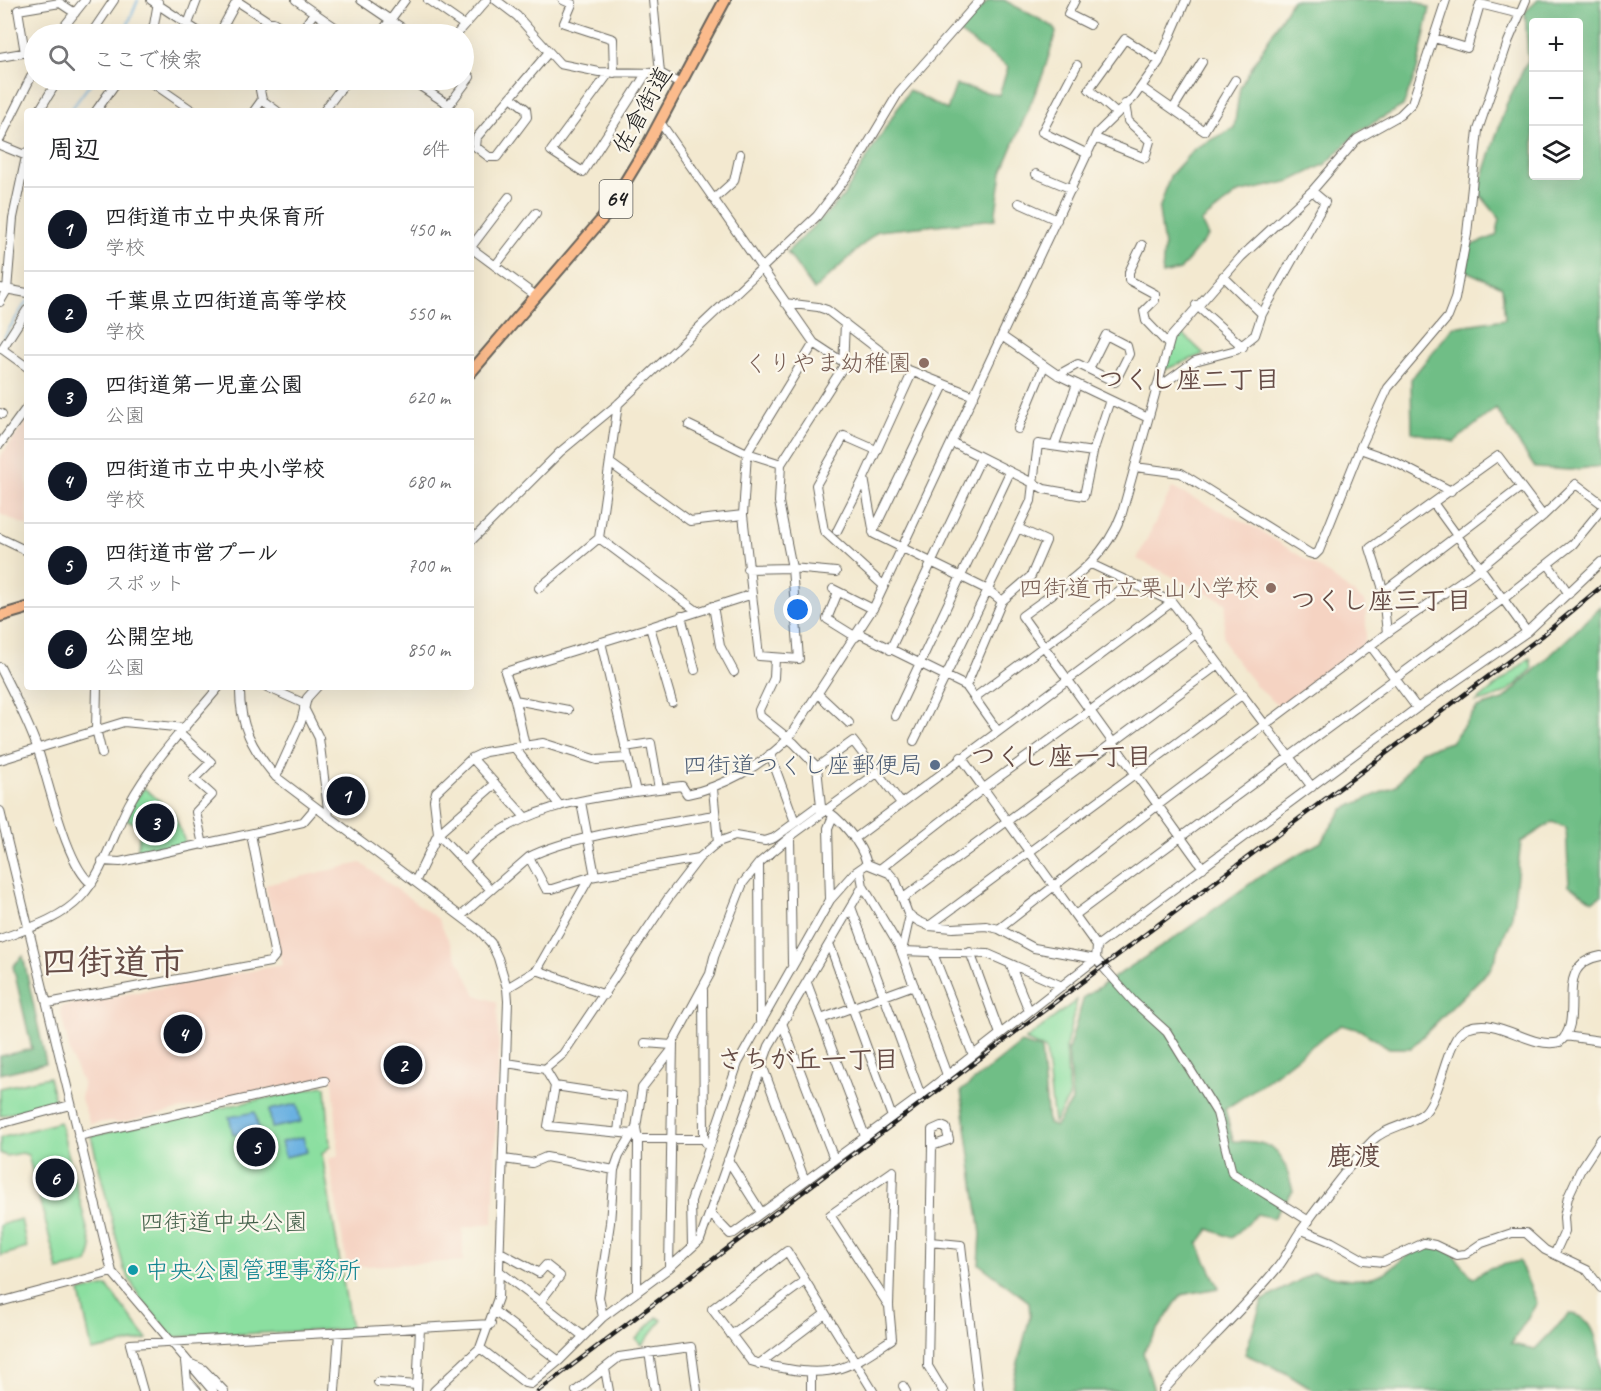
<!DOCTYPE html>
<html lang="ja">
<meta charset="utf-8">
<style>
:root{--surface:#fff;--page:#f2f2f2;--text:#202124;--muted:#757577;--line:#e0e0e0;--accent:#111827}
body{margin:0;font-family:Caveat,"Klee One",sans-serif;background:var(--page);color:var(--text)}
.controls{position:absolute;right:18px;top:18px;display:grid;overflow:hidden;border-radius:6px;box-shadow:0 6px 24px #0002}
.controls button{width:54px;height:54px;display:grid;place-items:center;padding:0;border:0;border-bottom:2px solid var(--line);background:var(--surface);color:var(--text);font:30px sans-serif}
.you{position:absolute;left:798px;top:610px;width:21px;height:21px;margin:-15px;border:4px solid #fff;border-radius:50%;background:#1a73e8;box-shadow:0 0 0 9px #1a73e833}
.badge{display:grid;place-items:center;width:39px;height:39px;border-radius:50%;background:var(--accent);color:#fff;font-size:20px;font-weight:700}
.pin{position:absolute;translate:-50% -50%;border:3px solid #fff;box-shadow:0 2px 6px #0006}
.list{margin:0;padding:0;list-style:none}
h2{display:flex;justify-content:space-between;align-items:center;height:78px;margin:0;padding:0 24px;font-size:26px}
h2 small{font-size:20px;font-weight:400;color:var(--muted)}
.list li{display:grid;grid-template-columns:39px 1fr auto;gap:18px;align-items:center;box-sizing:border-box;height:84px;padding:0 24px;border-top:2px solid var(--line)}
.list b{display:block;font-size:22px;white-space:nowrap}
.list p{margin:0;font-size:20px;white-space:nowrap;color:var(--muted)}
.list em{font-size:20px;font-style:normal;color:var(--muted)}
.icon{flex:none;width:33px;height:33px;fill:none;stroke:currentColor;stroke-width:2;stroke-linecap:round;stroke-linejoin:round}
.map{position:relative;flex:none;width:1601px;height:1391px;overflow:hidden}
.search{position:absolute;background:var(--surface);box-shadow:0 6px 24px #0002;left:24px;top:24px;width:450px;height:66px;display:flex;align-items:center;gap:15px;box-sizing:border-box;padding:0 21px;border-radius:33px;color:var(--muted);font-size:22px}
.panel{position:absolute;background:var(--surface);box-shadow:0 6px 24px #0002;left:24px;top:108px;width:450px;height:582px;border-radius:6px}
.map>svg:first-child{display:block}
.built{fill:#f5d3c2}
.green{fill:#8bdfa0;stroke:#547e5e;stroke-width:1.5}
.forest{fill:#70be86;stroke:#466d51;stroke-width:1.5;fill-rule:evenodd}
.water{fill:#6bb1e1;stroke:#44667e;stroke-width:1.5}
.lines{fill:none;stroke-linecap:round;stroke-linejoin:round}
.stream{stroke:#6bb1e1;stroke-width:2}
.minor-casing{stroke:#67645b;stroke-width:10}
.major-casing{stroke:#67645b;stroke-width:14}
.minor{stroke:#fff;stroke-width:8}
.major{stroke:#fbbb8c;stroke-width:10}
.rail-casing{stroke:#1c1c1c;stroke-width:4.5}
.rail{stroke:#fbf7ec;stroke-width:2;stroke-dasharray:7;stroke-linecap:butt}
.education-dot{fill:#8d6e63;stroke:#fbf7ec;stroke-width:2}
.service-dot{fill:#5c6f8a;stroke:#fbf7ec;stroke-width:2}
.culture-dot{fill:#0f9aa8;stroke:#fbf7ec;stroke-width:2}
.labels{text-anchor:middle;dominant-baseline:central;stroke-width:4.5;stroke-linejoin:round;paint-order:stroke}
.shield{fill:#fbf7ec;stroke:#5f5e5a;stroke-width:1.5}
.shield-label{font-size:22px;font-weight:bold;fill:#1c1c1c}
.street-label{font-size:24px;fill:#1c1c1c;stroke:#fbf7ec}
.education-label{font-size:24px;fill:#785e54;stroke:#fbf7ec;text-anchor:end}
.service-label{font-size:24px;fill:#4e5e75;stroke:#fbf7ec;text-anchor:end}
.park-label{font-size:24px;fill:#43604a;stroke:#fbf7ec}
.culture-label{font-size:24px;fill:#0d838f;stroke:#fbf7ec;text-anchor:start}
.neighbourhood-label{font-size:26px;font-weight:bold;fill:#664c46;stroke:#fbf7ec}
.quarter-label{font-size:27px;font-weight:bold;fill:#664c46;stroke:#fbf7ec}
.town-label{font-size:36px;font-weight:bold;fill:#664c46;stroke:#fbf7ec}
</style>
<div class="map">
<svg width="1601" height="1391" viewBox="0 0 1601 1391">
<rect width="100%" height="100%" fill="#fbf7ec"/>
<filter id="ink" filterUnits="userSpaceOnUse"><feTurbulence type="fractalNoise" baseFrequency=".0167" numOctaves="2"/><feDisplacementMap in="SourceGraphic" scale="12" xChannelSelector="R" yChannelSelector="G"/><feConvolveMatrix kernelMatrix="1 2 1 2 8 2 1 2 1" color-interpolation-filters="sRGB"/></filter>
<filter id="wash" filterUnits="userSpaceOnUse"><feTurbulence type="fractalNoise" baseFrequency=".008" numOctaves="4" result="noise"/><feDisplacementMap in="SourceGraphic" scale="24" xChannelSelector="R" yChannelSelector="G"/><feGaussianBlur stdDeviation="1.35" result="paint"/><feColorMatrix in="noise" values="0 0 0 0 0 0 0 0 0 0 0 0 0 0 0 0 0 1.4 0 .05"/><feComposite in="paint" operator="in"/></filter>
<g filter="url(#wash)">
<rect width="100%" height="100%" fill="#f3e9d0"/>
<path class="built" d="M27,420V526L0,514V457Z
M1172,488L1256,528L1327,573L1366,603V636L1363,645L1280,707L1257,687L1229,651L1223,636L1226,603L1137,559Z
M361,863L438,919L476,995L497,1002L499,1052L493,1223L463,1228V1261L347,1267L329,1159L339,1156L333,1081L329,1078L117,1123L111,1121L90,1124L81,1099L83,1085L71,1057L60,1010L62,1006L282,965L265,885Z"/>
<path class="green" d="M1180,331L1204,354L1164,370L1173,339Z
M1530,658L1532,669C1515,688 1501,698 1476,702Z
M144,788L173,812L186,844L137,857L140,826L126,819L128,810Z
M1077,1000L1066,1046L1069,1098L1054,1123L1046,1050L1025,1040Z
M49,1077L55,1102L0,1116V1088Z
M322,1086L326,1087L330,1146L322,1154L351,1329L173,1337L140,1298L124,1269L91,1136Z
M60,1122L92,1248L88,1263L58,1270L28,1155L22,1153L6,1156L0,1153V1138Z
M21,1219L27,1248L0,1256V1225Z
M107,1286L147,1339L92,1351L80,1292Z
M657,1317L662,1320L642,1345L636,1339Z"/>
<path class="forest" d="M989,0H1004L1054,27L1056,33L1043,74L1002,172L995,219L878,231L814,290L787,252L842,198L909,90L947,110L956,85L999,95L1008,67L958,32Z
M1292,0H1413L1430,8L1417,70L1403,106L1359,131L1326,164L1291,181L1238,193L1201,222L1208,236L1180,270L1162,274L1164,247L1159,210L1170,176L1195,148L1234,128L1240,87Z
M1538,0H1601V466L1571,470L1535,468L1496,408L1454,442L1412,432L1411,379L1453,327L1505,319L1502,287L1466,271L1469,246L1496,236L1500,219L1478,192L1506,105L1528,60L1525,12ZM1534,22H1578V176H1534Z
M1601,607V896L1593,901L1569,885L1566,827L1552,822L1521,842L1512,916L1491,968L1411,1048H1389L1360,1030L1341,1025C1301,1052 1266,1084 1225,1109L1233,1141C1277,1141 1282,1149 1293,1191L1273,1218L1257,1214L1232,1238L1209,1229L1198,1244L1219,1288L1181,1295L1143,1352L1154,1391H1015L1012,1386L1030,1316L1029,1302L979,1264L981,1234L961,1091L1021,1043L1041,1049L1048,1123L1055,1127L1072,1101L1068,1050L1084,997L1170,941L1268,871L1321,842L1343,809L1396,786L1421,751L1451,742L1477,708L1503,700Z
M23,956L46,1063L0,1074V1056L32,1049L13,966Z
M1433,1240L1448,1248L1473,1278L1489,1268L1519,1261L1537,1303L1511,1344L1535,1349L1569,1314C1601,1314 1601,1364 1601,1391H1314L1284,1372L1245,1354L1262,1301L1314,1272C1338,1278 1365,1285 1387,1271C1404,1259 1413,1250 1433,1240Z"/>
<path class="water" d="M297,1104L301,1122L272,1128L269,1110Z
M255,1112L259,1130L233,1135L229,1117Z
M303,1137L307,1152L285,1157L281,1142Z"/>
<g class="lines">
<path class="stream" d="M124,34L138,0
M70,111L93,80
M0,343L27,301"/>
</g>
</g>
<g filter="url(#ink)">
<g class="lines">
<defs>
<path id="minor" d="M151,0L202,34
M296,0L345,34
M361,0L411,34
M428,0L464,25
M496,0L517,16L560,64L599,72L660,73L680,84
M563,0L572,4L564,23L613,39L614,73
M653,0L660,73
M1075,0L1068,14L1090,25
M188,24L197,0
M58,34L85,0
M91,34L114,0
M148,34L154,25L158,2
M219,34L237,1L269,22
M261,34L269,22H273L292,34
M299,34L314,13
M380,34L405,0
M457,34L487,0
M1434,38L1467,48L1480,4L1520,14
M25,53L18,10L60,3L75,13
M0,57L34,51
M1077,65L1042,132L1088,154
M609,73L551,151L583,172L646,74
M148,80L193,111
M411,80L449,105L470,77L464,72
M1141,87L1204,131L1235,80
M511,97L526,109L527,117L497,157H489L476,147L477,137L548,53
M262,100L260,90L267,80
M1173,109L1202,62
M39,111L58,80
M96,111L118,80
M254,111L262,100L277,111
M324,111L347,80
M1116,113L1089,89L1125,39L1159,61
M660,122L814,343L843,362
M1095,138L1145,158L1150,141L1128,121L1125,104
M0,139L34,71
M0,145L27,156
M1036,174L1072,189
M714,199L734,181L740,154
M1019,203L1057,220
M1142,245L1129,272V280L1155,294V300L1144,311L1146,321L1168,344
M471,247L509,197
M471,248L536,296
M495,266L536,213
M1223,276L1262,314
M0,288L27,293
M0,302L7,290L13,218L27,152
M785,303L818,307L827,310L901,367L974,396
M1196,305L1243,347
M27,310L2,349L27,367
M1003,337L1058,375L1146,417
M814,343L747,453L743,515L759,656L799,659L792,568L779,502L781,464L843,367L845,323
M912,373L864,478L874,534L988,590L1002,601
M1058,375L1078,364L1115,382L1129,354L1127,346L1106,335L1089,369
M1155,390L1195,361L1236,350L1255,335L1262,314L1325,202L1312,191
M618,404L599,538L697,611
M0,413L2,414
M689,425L747,453L781,464
M1018,429L1044,366
M0,444L27,407
M1055,444L1077,384
M1360,449L1391,460L1451,491
M876,450L844,436L816,485L824,531L884,586
M1093,452L1038,444L1033,483L1044,489L1084,496L1093,452L1110,400
M610,463L690,521L743,515
M1135,467L1181,473L1309,553L1315,555L1319,551L1361,446L1388,388L1448,317L1455,299L1467,234L1478,130L1508,42L1526,0
M837,531L864,478
M873,532L944,385
M0,538L27,551
M471,541L560,452L618,404L817,216L854,167L899,92L980,0
M1091,564L1172,602L1312,787
M1548,564L1569,594
M747,569L792,568L836,572
M539,588L599,538
M833,589L873,609
M838,592L827,619L856,637
M1383,592L1521,487
M713,606L720,646L734,672
M681,616L695,670
M1527,632L1601,562
M858,633L966,686L997,730
M1387,633L1382,586L1370,548L1498,456L1543,516
M601,642L636,792
M1370,645L1417,708
M890,650L981,458
M775,658L774,678L759,710L760,716L794,743L817,767L821,807
M0,667C13,693 27,719 37,747C48,778 66,866 92,884
M966,686L1002,601L1031,576L1046,541L1020,529
M97,687L96,729L102,754
M240,687C239,725 252,749 276,777L480,931L491,943L498,958L507,988L508,1001L498,1298L480,1348L434,1391
M267,687L305,704
M818,694L849,723
M974,698L1131,582
M515,700L568,710
M672,702L650,627L750,595
M304,708L319,738L329,817
M895,716L1010,472
M180,734L211,762L194,779L212,795L196,812L203,845
M914,741L1031,501L1033,483L953,443
M525,746L515,700L505,672L650,627
M514,747L560,806
M625,747L651,743L659,789
M770,754L795,822
M961,757L1097,946
M472,758L525,817
M0,760L124,722L185,728
M817,767L853,741L901,803
M276,777L301,722L307,698L317,687
M713,789L718,842
M581,802L595,876
M0,811L112,1272L213,1391
M790,837L792,964
M854,839L1172,602
M529,857L546,889H552L590,877L699,858
M102,861L120,862L294,824L303,822L315,808
M464,862C517,800 607,796 682,786L687,794C723,787 761,766 788,739L875,605L1097,133L1133,98L1159,62L1186,0
M759,863L760,1021
M867,864L889,873L896,881L908,914L918,921L929,926L953,928L986,926L999,929L1034,948L1096,959L1134,1002L1167,1032L1217,1113L1232,1173L1309,1221
M1203,868L1022,616C1062,586 1104,564 1122,513L1171,337L1241,257L1312,191L1357,139L1400,115L1412,103L1446,0
M880,869L984,788L1197,633
M860,870L863,886L900,948L947,1075
M415,882L438,834L495,784
M491,890L438,834L434,800L436,792L472,758L485,752L543,743L597,760L627,758
M902,899L1219,664
M830,900L828,828L833,816
M851,907L921,1096
M910,915L902,951L988,954L1062,986
M1075,915L1503,599L1573,544L1601,510
M461,916L529,857C574,834 662,825 714,815
M929,926L1243,694
M999,929L1158,805L1387,633L1480,568L1543,516L1576,484L1601,503
M0,939C27,929 61,919 81,897C104,872 113,834 129,804C152,761 188,724 219,687
M830,946L892,1117
M932,951L973,1055
M970,952L1000,1034
M1096,959L1097,946L1417,708L1527,632L1434,504
M1010,964L1029,1011
M537,970L605,995
M807,983L865,1136
M507,988L537,970L590,877
M703,990L704,1139
M48,1003L270,962L275,956L251,834
M821,1019L914,985
M782,1023L834,1159
M1565,1036L1601,1041
M645,1043L672,1045
M507,1063L545,1069L563,1054L669,897L699,858L718,842L735,836L765,841L774,838L815,808L821,807C840,817 862,844 867,864
M762,1065L805,1181
M545,1069L555,1086L548,1126L632,1134
M555,1086L622,1096L618,1132
M0,1124L70,1105
M636,1128L638,1139L637,1292
M78,1136L325,1081
M638,1139H704L706,1143
M932,1146L949,1140L946,1128L941,1126L932,1130V1146L928,1366L943,1391
M504,1159L532,1163L546,1157L614,1170
M728,1160L761,1212
M710,1213L730,1234L734,1233L921,1096L1096,959
M1302,1230L1332,1242L1364,1260L1383,1262L1424,1243L1435,1245L1456,1255L1466,1254L1482,1243L1512,1233H1526L1545,1250L1587,1270L1601,1288
M930,1242L961,1245L978,1391
M692,1246L691,1201L738,1063L830,900L854,873L867,864
M1555,1253L1565,1231L1564,1217L1568,1197L1580,1171L1601,1139
M669,1268L673,1042L710,974L714,957L743,883L759,863L795,833L877,773
M499,1271L540,1302L560,1276L546,1265L539,1273L500,1252
M0,1302L112,1272
M540,1302L583,1336
M889,1306L830,1215L893,1171
M494,1311L559,1361
M603,1317L599,1297L610,1223L614,1170L619,1156L636,1128L642,1088L671,1051
M731,1335L805,1281
M480,1348L525,1383L531,1384L559,1361L603,1317L669,1268L700,1240L769,1046L863,886
M649,1352L655,1391
M185,1361L188,1391
M189,1363L203,1369L224,1391
M759,1364L825,1314
M605,1369L609,1391
M187,1380L197,1391
M378,1382L417,1385
M903,1386L906,1391
M143,1391L130,1344L491,1324
M335,1391L339,1332
M417,1391L420,1328
M576,1391L619,1357L691,1347L697,1391
M811,1391V1373
M873,1391L787,1251L712,1309L751,1361C763,1365 776,1367 788,1369C837,1378 852,1365 892,1339L889,1306L893,1171
M1163,1391C1200,1349 1242,1311 1278,1267C1287,1256 1293,1241 1302,1229C1321,1203 1351,1162 1373,1140C1387,1126 1410,1126 1425,1112C1443,1092 1446,1037 1467,1028C1499,1015 1529,1050 1560,1042C1587,1019 1550,965 1601,956"/>
<path id="major" d="M471,372L604,217L647,146L725,0
M0,616L27,608"/>
</defs>
<use href="#minor" class="minor-casing"/>
<use href="#major" class="major-casing"/>
<use href="#minor" class="minor"/>
<use href="#major" class="major"/>
<defs>
<path id="rail" d="M538,1391L1542,636L1601,587"/>
</defs>
<use href="#rail" class="rail-casing"/>
<use href="#rail" class="rail"/>
</g>
</g>
<g class="education-dot">
<circle cx="924" cy="363" r="6"/>
<circle cx="1271" cy="588" r="6"/>
</g>
<circle class="service-dot" cx="935" cy="765" r="6"/>
<circle class="culture-dot" cx="133" cy="1270" r="6"/>
<g class="labels">
<rect class="shield" x="599.5" y="180" width="33" height="38" rx="4.5"/>
<g class="shield-label">
<text x="616" y="199">64</text>
</g>
<g class="street-label">
<text transform="translate(642 110) rotate(-61)">佐倉街道</text>
</g>
<g class="education-label">
<text x="912" y="363">くりやま幼稚園</text>
<text x="1259" y="588">四街道市立栗山小学校</text>
</g>
<g class="service-label">
<text x="923" y="765">四街道つくし座郵便局</text>
</g>
<g class="park-label">
<text x="224" y="1222">四街道中央公園</text>
</g>
<g class="culture-label">
<text x="145" y="1270">中央公園管理事務所</text>
</g>
<g class="neighbourhood-label">
<text x="1189" y="379">つくし座二丁目</text>
<text x="1381" y="600">つくし座三丁目</text>
<text x="1061" y="756">つくし座一丁目</text>
<text x="808" y="1059">さちが丘一丁目</text>
</g>
<g class="quarter-label">
<text x="1354" y="1156">鹿渡</text>
</g>
<g class="town-label">
<text x="113" y="962">四街道市</text>
</g>
</g>
</svg>
<div class="controls">
<button>+</button>
<button>−</button>
<button><svg class="icon" aria-label="layers" viewBox="0 0 24 24"><path d="M12 4l9 5-9 5-9-5zM3 14l9 5 9-5"/></svg></button>
</div>
<div class="you"></div>
<div class="pin badge" style="left:346px;top:796px">1</div>
<div class="pin badge" style="left:403px;top:1065px">2</div>
<div class="pin badge" style="left:155px;top:823px">3</div>
<div class="pin badge" style="left:183px;top:1034px">4</div>
<div class="pin badge" style="left:256px;top:1147px">5</div>
<div class="pin badge" style="left:55px;top:1178px">6</div>
<div class="search"><svg class="icon" aria-label="search" viewBox="0 0 24 24"><circle cx="10" cy="10" r="6"/><path d="M15 15l6 6"/></svg>ここで検索</div>
<section class="panel">
<h2>周辺<small>6件</small></h2>
<ul class="list">
<li><span class="badge">1</span><div><b>四街道市立中央保育所</b><p>学校</p></div><em>450 m</em></li>
<li><span class="badge">2</span><div><b>千葉県立四街道高等学校</b><p>学校</p></div><em>550 m</em></li>
<li><span class="badge">3</span><div><b>四街道第一児童公園</b><p>公園</p></div><em>620 m</em></li>
<li><span class="badge">4</span><div><b>四街道市立中央小学校</b><p>学校</p></div><em>680 m</em></li>
<li><span class="badge">5</span><div><b>四街道市営プール</b><p>スポット</p></div><em>700 m</em></li>
<li><span class="badge">6</span><div><b>公開空地</b><p>公園</p></div><em>850 m</em></li>
</ul>
</section>
</div>
